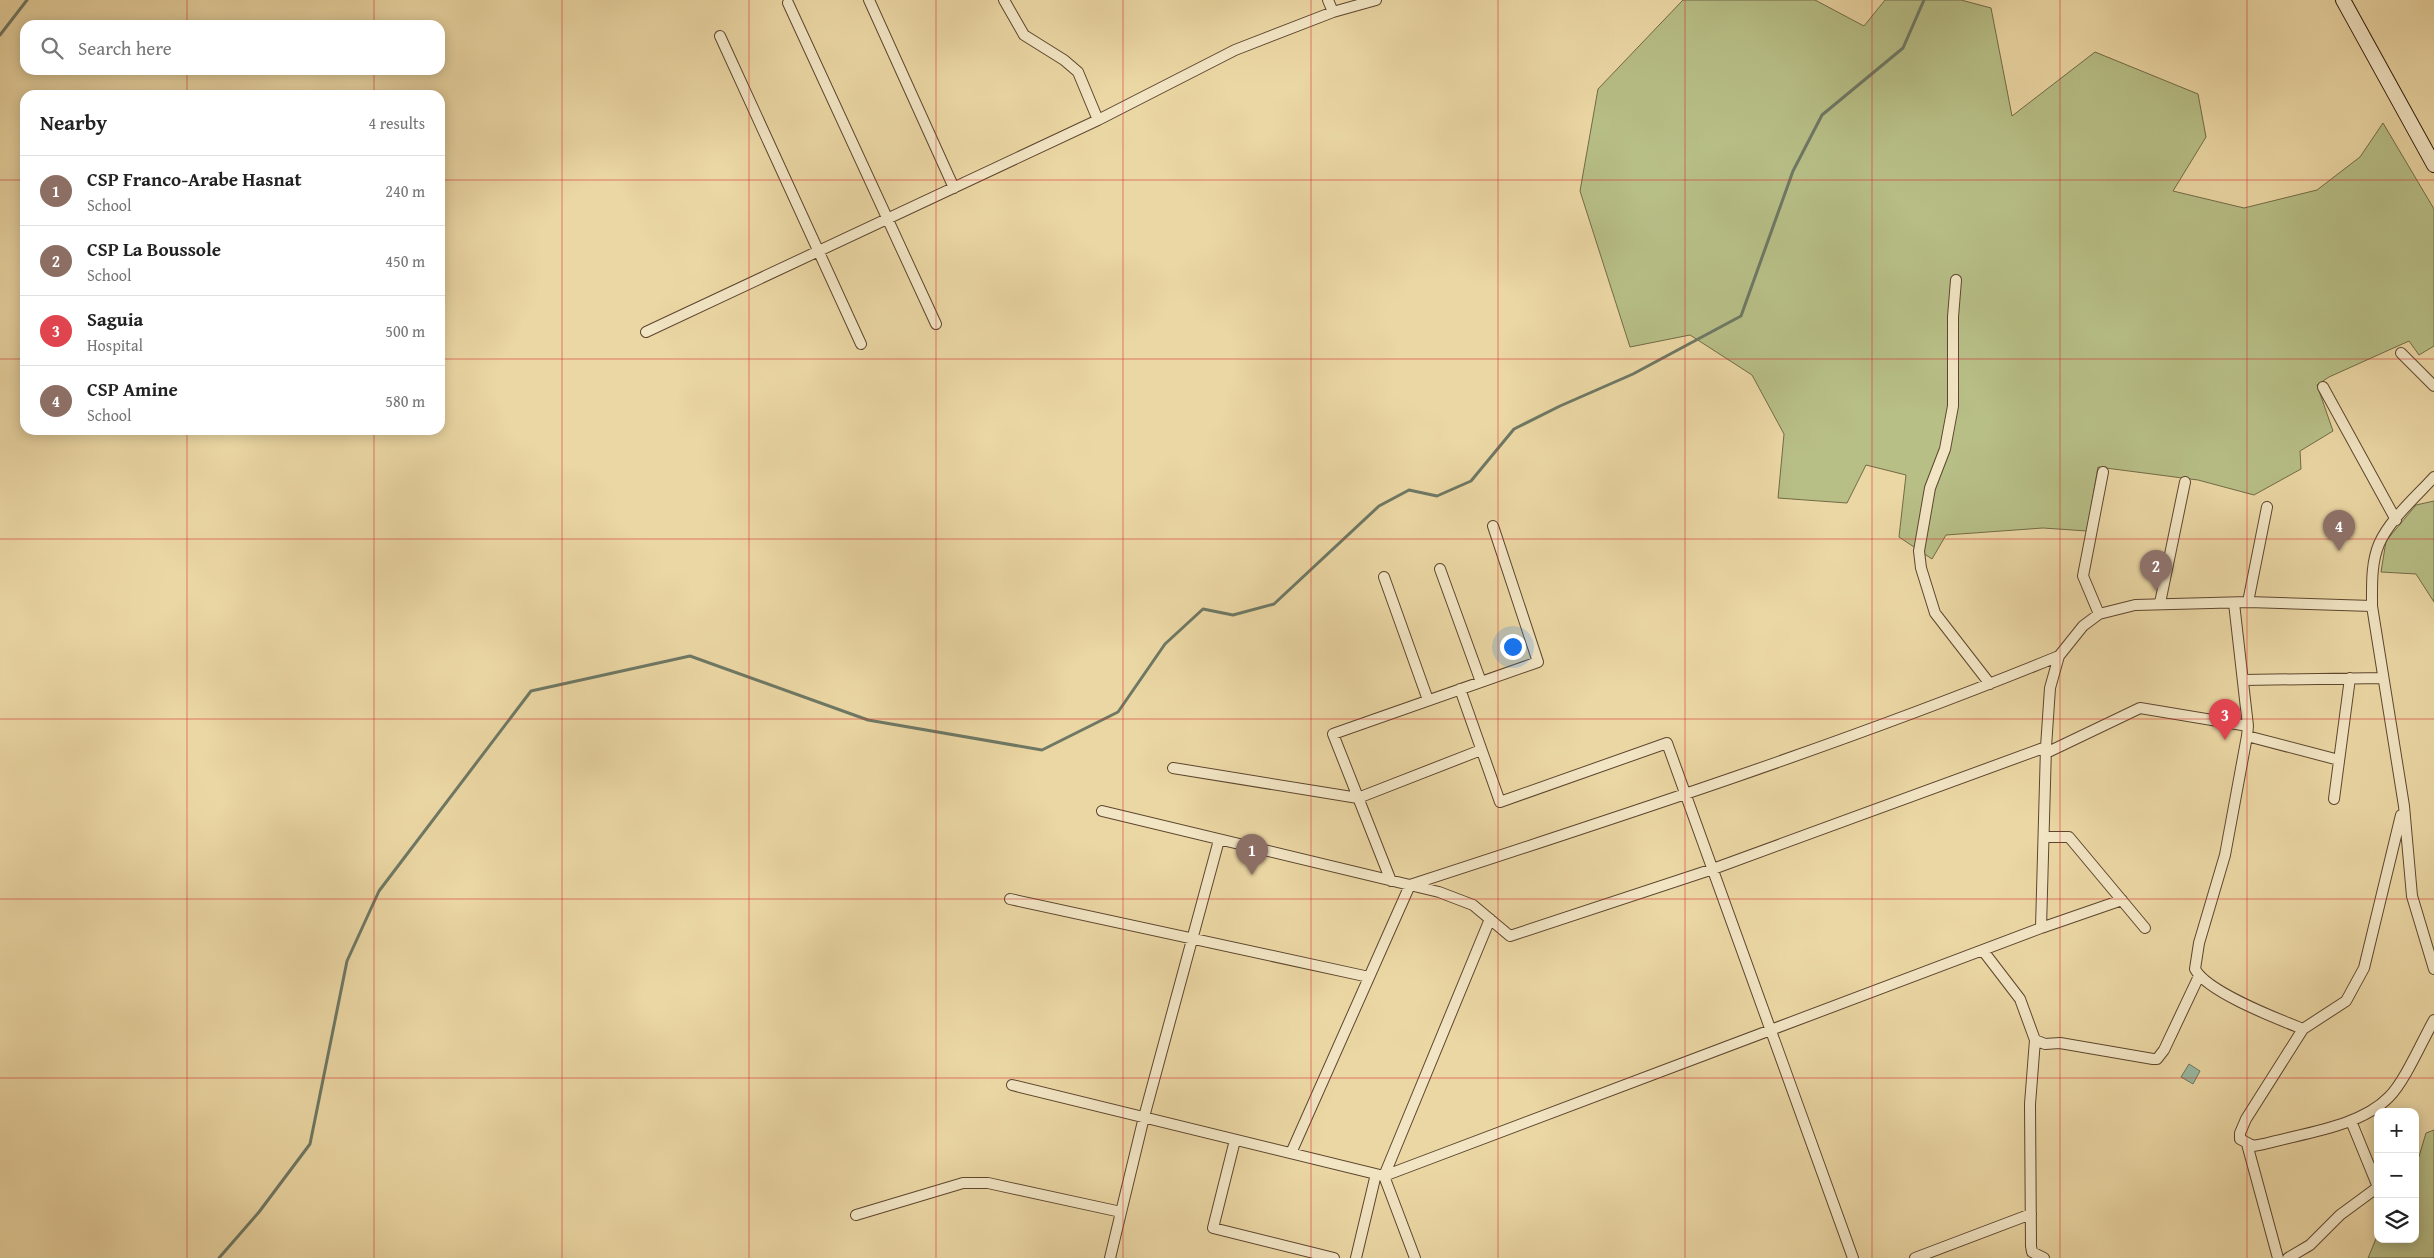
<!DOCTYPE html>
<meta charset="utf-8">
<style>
:root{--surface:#fff;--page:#f6f6f6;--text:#222;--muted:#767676;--line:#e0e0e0;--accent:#0b8043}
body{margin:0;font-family:"Gentium Book Plus",serif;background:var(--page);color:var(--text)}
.controls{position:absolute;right:15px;bottom:15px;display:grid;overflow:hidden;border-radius:10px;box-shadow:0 2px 12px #0003}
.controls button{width:45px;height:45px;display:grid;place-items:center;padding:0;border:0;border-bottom:1px solid var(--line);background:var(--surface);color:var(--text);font:25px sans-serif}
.you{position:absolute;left:1512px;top:646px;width:18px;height:18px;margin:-12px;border:4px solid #fff;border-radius:50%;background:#1a73e8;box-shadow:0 0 0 8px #1a73e833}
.badge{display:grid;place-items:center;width:32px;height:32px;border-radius:50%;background:var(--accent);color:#fff;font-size:16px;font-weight:700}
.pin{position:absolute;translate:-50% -41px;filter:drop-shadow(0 1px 2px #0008)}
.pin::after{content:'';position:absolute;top:26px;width:18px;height:15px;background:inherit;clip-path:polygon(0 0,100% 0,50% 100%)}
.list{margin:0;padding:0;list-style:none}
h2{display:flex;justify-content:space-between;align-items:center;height:65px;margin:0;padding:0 20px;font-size:21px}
h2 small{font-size:16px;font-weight:400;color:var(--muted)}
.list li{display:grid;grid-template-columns:32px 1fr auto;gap:15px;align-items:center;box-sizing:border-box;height:70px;padding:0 20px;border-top:1px solid var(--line)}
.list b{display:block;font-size:19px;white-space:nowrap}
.list p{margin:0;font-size:16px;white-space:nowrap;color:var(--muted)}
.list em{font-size:16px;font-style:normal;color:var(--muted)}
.icon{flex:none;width:28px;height:28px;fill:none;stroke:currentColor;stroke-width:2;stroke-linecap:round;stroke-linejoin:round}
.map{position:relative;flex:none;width:2434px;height:1258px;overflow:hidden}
.search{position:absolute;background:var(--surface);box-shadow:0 2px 12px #0003;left:20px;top:20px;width:425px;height:55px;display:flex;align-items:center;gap:12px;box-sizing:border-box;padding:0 18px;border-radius:15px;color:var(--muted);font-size:19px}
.panel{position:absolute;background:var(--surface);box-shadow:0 2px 12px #0003;left:20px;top:90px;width:425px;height:345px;border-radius:15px}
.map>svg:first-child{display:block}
.green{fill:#b7be86;stroke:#726a46}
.water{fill:#99baa2;stroke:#6e7864}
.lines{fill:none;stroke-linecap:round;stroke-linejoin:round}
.stream{stroke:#6e7864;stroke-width:3}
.minor-casing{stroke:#5d462e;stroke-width:12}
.secondary-casing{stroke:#2e1507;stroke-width:16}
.minor{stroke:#f2e5c4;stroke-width:10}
.secondary{stroke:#f2e5c4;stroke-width:14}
.grid{fill:none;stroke:#d62828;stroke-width:1;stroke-opacity:0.55}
</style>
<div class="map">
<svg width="2434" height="1258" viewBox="0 0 2434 1258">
<rect width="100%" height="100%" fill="#ebd7a4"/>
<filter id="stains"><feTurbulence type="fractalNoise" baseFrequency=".004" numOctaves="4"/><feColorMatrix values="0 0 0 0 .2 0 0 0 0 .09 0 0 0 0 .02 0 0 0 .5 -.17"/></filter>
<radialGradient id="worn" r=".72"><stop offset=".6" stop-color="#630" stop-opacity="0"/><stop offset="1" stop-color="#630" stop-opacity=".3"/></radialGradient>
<path class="green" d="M1683,0H1815L1864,26L1885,0H1961L1991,8L2012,116L2095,52L2198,94L2206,137L2173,191L2244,208L2317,190L2360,157L2383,123L2434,209V346L2419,355L2409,341L2329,377L2317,385L2333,431L2300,451L2301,469L2254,495L2198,480L2098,467L2087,531L2043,528L1946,535L1932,559L1899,537L1906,475L1866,465L1847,503L1778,498L1784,434L1752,375L1690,335L1630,347L1580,191L1598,89Z
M2434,501V602L2416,574L2381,572L2386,541L2416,505Z
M2434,1130V1258H2368L2378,1234V1239H2415V1170L2426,1133Z"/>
<path class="water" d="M2189,1064L2200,1071L2193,1084L2181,1077Z"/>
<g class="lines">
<path class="stream" d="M0,35L27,0
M219,1258L259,1212L310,1144L347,961L379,891L531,691L690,656L868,720L1042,750L1118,712L1165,644L1203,609L1233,615L1274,604L1379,506L1409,490L1437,496L1471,481L1514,429L1560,406L1633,374L1741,316L1793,171L1822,115L1903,48L1924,0"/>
<defs>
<path id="minor" d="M869,0L954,188
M1004,0L1024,35L1064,60L1078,72L1098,120
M1328,0L1333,12
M788,3L936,324
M720,36L861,344
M1956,280L1953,317V406L1945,449L1930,488L1919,551L1921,568L1935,613L1990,684
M646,332L1098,120L1235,50L1333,12L1376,0
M2401,353L2434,386
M2323,387L2396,520
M2434,477C2416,497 2390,519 2379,544C2371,563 2372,585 2372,606L2404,806L2412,896L2434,969
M1440,569L1481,682
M1384,577L1428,700
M2248,602L2267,507
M2160,603L2185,482
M2234,603L2248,726L2247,736L2225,855L2199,943L2195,969C2207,992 2278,1019 2303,1029L2246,1119L2240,1133V1139L2253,1146L2264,1144C2303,1133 2360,1127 2389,1097C2405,1081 2422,1041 2434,1020
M2099,614L2083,576L2103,472
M2243,680L2383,678
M1460,689L1500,802L1667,743L1853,1258
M2247,736L2339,760
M2046,753L2140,708L2248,726
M1173,768L1358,798L1481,750
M2334,799L2350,678
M1102,811L1439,892L1473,905L1510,936L1713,869L2046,747
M2044,837H2069L2145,928
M1391,881L1333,734L1538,662L1493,526
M1010,899L1369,977
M2041,928L2046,747L2050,688L2059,656L2083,626L2099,614L2135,605L2248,602L2372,606
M1984,952L2020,999L2035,1040L2045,1044L2060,1043L2153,1059H2157L2164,1050L2199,976
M2303,1029L2346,1001L2364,968L2401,815
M2035,1040L2030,1104L2031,1246L2032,1252L2044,1258
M1012,1085L1384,1176L2041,928L2122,900
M2351,1121L2378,1187
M1235,1140L1213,1228L1334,1258
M2247,1144L2278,1258
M1291,1153L1410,885C1628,814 1846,743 2059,656
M856,1215L963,1183H988L1121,1212
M1110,1258L1144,1117L1219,840
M1356,1258L1376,1174
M1415,1258L1384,1176L1490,919
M1915,1258L2031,1214
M2288,1258L2310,1245L2340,1215L2378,1187"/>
<path id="secondary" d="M2343,0L2434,165"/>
</defs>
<use href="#minor" class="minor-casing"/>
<use href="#secondary" class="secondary-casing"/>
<use href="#minor" class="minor"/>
<use href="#secondary" class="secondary"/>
</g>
<path class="grid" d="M187,0V25M374,0V25M562,0V1258M749,0V1258M936,0V1258M1123,0V1258M1311,0V1258M1498,0V1258M1685,0V1258M1872,0V1258M2060,0V1258M2247,0V1258M187,70V95M374,70V95M0,180H25M440,180H2434M0,359H25M440,359H2434M187,430V1258M374,430V1258M0,539H2434M0,719H2434M0,899H2434M0,1078H2434"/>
<rect width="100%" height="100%" filter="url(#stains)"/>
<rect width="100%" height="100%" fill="url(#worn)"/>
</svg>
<div class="controls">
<button>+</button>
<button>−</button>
<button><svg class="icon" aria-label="layers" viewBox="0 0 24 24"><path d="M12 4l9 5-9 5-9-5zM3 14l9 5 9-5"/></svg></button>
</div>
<div class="you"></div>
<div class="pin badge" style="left:1252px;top:875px;background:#8d6e63">1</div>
<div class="pin badge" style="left:2156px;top:591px;background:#8d6e63">2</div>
<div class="pin badge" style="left:2225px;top:740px;background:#e0444e">3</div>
<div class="pin badge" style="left:2339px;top:551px;background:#8d6e63">4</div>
<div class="search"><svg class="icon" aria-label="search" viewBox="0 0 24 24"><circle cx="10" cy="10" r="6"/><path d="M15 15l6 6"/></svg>Search here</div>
<section class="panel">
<h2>Nearby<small>4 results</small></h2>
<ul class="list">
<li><span class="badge" style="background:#8d6e63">1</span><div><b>CSP Franco-Arabe Hasnat</b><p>School</p></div><em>240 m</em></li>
<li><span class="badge" style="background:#8d6e63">2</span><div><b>CSP La Boussole</b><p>School</p></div><em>450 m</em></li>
<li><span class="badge" style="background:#e0444e">3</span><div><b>Saguia</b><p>Hospital</p></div><em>500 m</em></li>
<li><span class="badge" style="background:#8d6e63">4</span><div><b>CSP Amine</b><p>School</p></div><em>580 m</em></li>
</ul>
</section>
</div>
